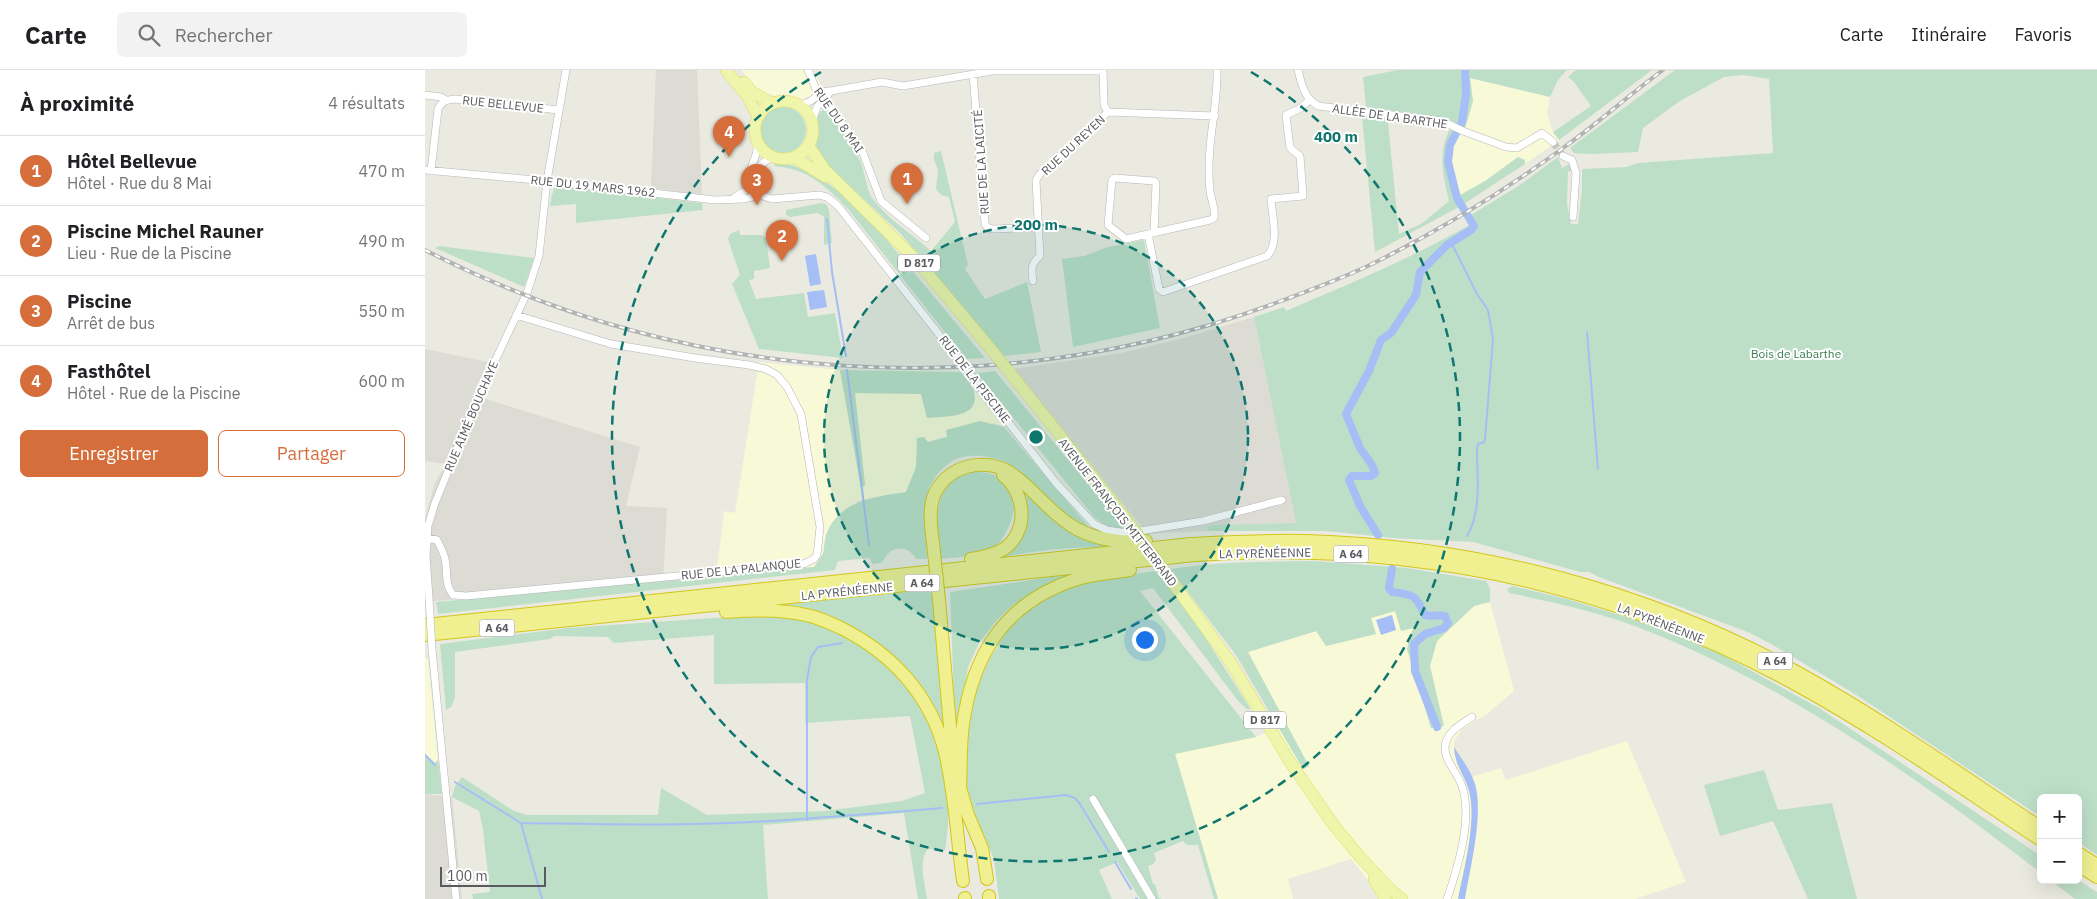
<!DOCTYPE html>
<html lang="fr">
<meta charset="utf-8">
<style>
:root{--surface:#fff;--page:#f2f2f2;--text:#202124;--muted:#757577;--line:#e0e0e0;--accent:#d56e3b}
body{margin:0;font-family:"IBM Plex Sans",sans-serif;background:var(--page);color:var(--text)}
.controls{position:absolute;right:15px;bottom:15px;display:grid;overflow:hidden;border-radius:8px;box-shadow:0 5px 20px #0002}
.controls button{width:45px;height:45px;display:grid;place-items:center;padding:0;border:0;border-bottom:1px solid var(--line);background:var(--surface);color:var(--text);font:25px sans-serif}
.scale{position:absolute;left:15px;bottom:12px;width:106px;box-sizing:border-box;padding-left:5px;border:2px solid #595a5f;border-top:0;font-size:14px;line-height:18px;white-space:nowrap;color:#595a5f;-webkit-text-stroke:4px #fff;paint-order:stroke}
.you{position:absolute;left:719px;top:569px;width:18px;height:18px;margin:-12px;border:4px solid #fff;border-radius:50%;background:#1a73e8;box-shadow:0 0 0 8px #1a73e833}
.badge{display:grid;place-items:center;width:32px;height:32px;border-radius:50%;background:var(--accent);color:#fff;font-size:16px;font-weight:700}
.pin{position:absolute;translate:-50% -41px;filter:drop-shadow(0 1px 2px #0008)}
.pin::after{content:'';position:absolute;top:26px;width:18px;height:15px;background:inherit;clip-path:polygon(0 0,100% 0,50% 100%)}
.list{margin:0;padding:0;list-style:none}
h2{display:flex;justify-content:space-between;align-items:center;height:65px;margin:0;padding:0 20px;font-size:21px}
h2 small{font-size:16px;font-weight:400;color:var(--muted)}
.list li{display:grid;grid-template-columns:32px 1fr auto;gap:15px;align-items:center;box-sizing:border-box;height:70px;padding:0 20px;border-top:1px solid var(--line)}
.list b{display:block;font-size:19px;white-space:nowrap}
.list p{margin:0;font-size:16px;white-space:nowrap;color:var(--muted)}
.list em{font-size:16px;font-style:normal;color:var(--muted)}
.actions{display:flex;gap:10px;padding:15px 20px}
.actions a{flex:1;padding:11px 0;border:1px solid var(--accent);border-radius:8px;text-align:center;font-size:18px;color:var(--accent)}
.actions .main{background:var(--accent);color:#fff}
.icon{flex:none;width:28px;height:28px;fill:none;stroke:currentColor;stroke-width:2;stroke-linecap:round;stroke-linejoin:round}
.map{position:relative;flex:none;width:1672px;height:829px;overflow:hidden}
header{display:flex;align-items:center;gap:30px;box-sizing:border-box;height:70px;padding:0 25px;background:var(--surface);border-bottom:1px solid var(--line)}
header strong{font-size:24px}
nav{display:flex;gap:28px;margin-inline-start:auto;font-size:18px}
.search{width:350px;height:45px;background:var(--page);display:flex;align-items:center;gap:12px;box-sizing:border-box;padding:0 18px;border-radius:8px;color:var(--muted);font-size:19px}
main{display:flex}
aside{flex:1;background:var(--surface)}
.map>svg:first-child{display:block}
.commercial{fill:#f8f9d6}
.industrial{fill:#dcdbd4}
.green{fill:#bedfc7}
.water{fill:#a5bef5}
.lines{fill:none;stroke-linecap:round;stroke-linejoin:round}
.stream{stroke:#a5bef5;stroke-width:2}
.canal{stroke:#a5bef5;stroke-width:8}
.minor-tunnel{stroke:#c6c6c0;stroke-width:7;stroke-dasharray:7 3.5;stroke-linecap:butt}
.minor-casing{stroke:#b6b6bb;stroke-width:8}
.primary-casing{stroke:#e0dd62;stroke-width:12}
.motorway-casing{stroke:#d2c618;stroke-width:14}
.minor{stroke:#fff;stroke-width:7}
.primary{stroke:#eff5aa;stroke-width:11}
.motorway{stroke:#f0f091;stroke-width:12}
.rail-casing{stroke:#b2b3b3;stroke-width:4}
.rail{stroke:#fff;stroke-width:2;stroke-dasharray:5.5;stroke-linecap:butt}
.minor-bridge-casing{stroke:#b6b6bb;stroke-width:8;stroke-linecap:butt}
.primary-bridge-casing{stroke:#e0dd62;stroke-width:12;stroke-linecap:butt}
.motorway-bridge-casing{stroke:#d2c618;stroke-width:14;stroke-linecap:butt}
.minor-bridge{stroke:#fff;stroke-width:7}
.primary-bridge{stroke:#eff5aa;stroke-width:11}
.motorway-bridge{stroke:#f0f091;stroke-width:12}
.ring{fill:none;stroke:#0f766e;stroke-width:2.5;stroke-dasharray:9 6}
.labels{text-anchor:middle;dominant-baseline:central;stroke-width:4;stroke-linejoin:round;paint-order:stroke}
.shield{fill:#fff;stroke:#8b8c8f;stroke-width:1}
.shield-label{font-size:11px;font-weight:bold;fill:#595a5f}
.street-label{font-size:12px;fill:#595a5f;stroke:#fff}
.park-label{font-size:12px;fill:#3c7b4f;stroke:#fff}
.centre{fill:#0f766e;stroke:#fff;stroke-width:2.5}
.ring-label{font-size:15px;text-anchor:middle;font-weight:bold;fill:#0f766e;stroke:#fff;stroke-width:4;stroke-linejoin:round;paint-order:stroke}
</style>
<header>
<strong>Carte</strong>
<div class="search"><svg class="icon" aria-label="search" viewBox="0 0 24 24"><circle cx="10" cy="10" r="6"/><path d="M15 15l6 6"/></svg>Rechercher</div>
<nav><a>Carte</a><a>Itinéraire</a><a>Favoris</a></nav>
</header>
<main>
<aside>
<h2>À proximité<small>4 résultats</small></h2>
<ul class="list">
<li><span class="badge">1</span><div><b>Hôtel Bellevue</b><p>Hôtel · Rue du 8 Mai</p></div><em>470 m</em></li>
<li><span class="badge">2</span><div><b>Piscine Michel Rauner</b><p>Lieu · Rue de la Piscine</p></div><em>490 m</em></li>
<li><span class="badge">3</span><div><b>Piscine</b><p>Arrêt de bus</p></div><em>550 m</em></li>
<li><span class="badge">4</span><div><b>Fasthôtel</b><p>Hôtel · Rue de la Piscine</p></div><em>600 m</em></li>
</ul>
<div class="actions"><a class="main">Enregistrer</a><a>Partager</a></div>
</aside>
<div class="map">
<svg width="1672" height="829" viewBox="0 0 1672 829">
<rect width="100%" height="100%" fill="#eaeae0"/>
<path class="commercial" d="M316,0H388L399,21L385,29L375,31L362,24L350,26L338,23L328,15Z
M1045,8L1125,27L1122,43L1128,62L1134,70L1100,94V89L1035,126L1028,104L1025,86L1028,76L1034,64L1040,58L1048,31Z
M334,292L415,300L436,418L440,415L430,323L496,324L502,348L550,332L549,321L579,357L570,353L503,372L492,386L491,397L481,422L432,431L399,472L398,484L389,497L291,506L299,441L310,443Z
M1065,532L1089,621L1062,644L1037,659L1029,672V677L1047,707L1076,698L1081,710L1202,671L1261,812L1210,829H955L947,815L926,789L863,809L868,829H793L750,683L831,667L853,657L878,699L884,697L823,582L892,561L901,576L950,564L946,548L970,541L988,557L982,579L1006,658L1018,656L1005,596L1012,571L1049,536Z
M0,589H3L13,690L11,694L0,684Z"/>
<path class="industrial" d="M231,0H272L277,125L226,118Z
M829,247L871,453L787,455L782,457L783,461L723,464L588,299L696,283L755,269Z
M0,279L63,292L48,325L215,377L201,436L242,438L238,511L0,532V448L10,413L21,394L0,391Z
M0,724L27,727L37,829H0Z"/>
<path class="green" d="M973,0H1142L1133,10L1125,27L1045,8L1048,31L1040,58L1016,47L962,42L974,164L996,154L1024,131C1018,104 1012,82 1026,57L1034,64C1021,88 1026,101 1035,125L1060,111L1093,87L1100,90V94L1034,137L950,182L937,47L942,46L938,7Z
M1151,0H1227L1134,70L1128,62L1166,36L1149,12L1143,7Z
M1250,0H1672V785L1653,772V728H1616V747L1430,624L1348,575L1323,562L1174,507L1164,502H1155L1048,472L968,468L901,461H783L781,457L787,455L871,453L829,247L859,237L861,241C923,214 986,189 1044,155L1041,148L1095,115L1133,87L1137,98L1144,94L1151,101H1143L1142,134L1146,154H1153L1157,121V99L1202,97L1213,93L1348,83L1344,9L1318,5L1299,7L1255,31L1218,58L1213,82L1167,84L1149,83L1145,78Z
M335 60a23 23 0 1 1 46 0a23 23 0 1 1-46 0Z
M399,39C411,46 431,80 436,93C441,106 441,122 451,133C466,151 488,165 506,181L530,152L524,127L516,125L511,119L513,100L509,90V83L516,81L543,195L540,199L560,229L602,212L616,282L579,286L475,163L392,86C389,73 386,47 399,39Z
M350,93L366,95L387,103L412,120L452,158L560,288L541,289L423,139C400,115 383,99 349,96Z
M130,116L277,133L278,140L151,153V134L125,136L127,125Z
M396,133L401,134L404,140L407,173L399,175V147L393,143L365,147L361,145V140Z
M314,160L315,165H337L341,168L345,198L329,201V209L324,210L331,229L379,223L383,247L410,243L418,288L334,279L307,214L315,205L303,169L305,164Z
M719,170L735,258L648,277L637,189L659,186L683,177Z
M14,176L109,188L99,217L10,178Z
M415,300L536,302C540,308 548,315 549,322C556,349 519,346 502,348L496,324L430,323L440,415L436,418Z
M570,301L699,458C688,460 679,454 670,448L552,303Z
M555,351L579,357L663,456C634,455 605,399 576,390C570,388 563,387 557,386C548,385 535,386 527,391C490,417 501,450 502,489H491C486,480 477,475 466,481C463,483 459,490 456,493L447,494L445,488L413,491L410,500L13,544L11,532L389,497C392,493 396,488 398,483C400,476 399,468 403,460C418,429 451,427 481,422L491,397L492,368L499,367L503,372L522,367L521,360Z
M547,402C573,402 576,407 590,428C590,440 587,451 581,462C568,489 542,486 516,489C511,454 504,414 547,402Z
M604,425L686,474V477C647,477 611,480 574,488L582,480L599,428Z
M888,491L982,498L1061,511L1065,519V532L1049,536L1012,571L1005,596L1019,656L1006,658L982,579L988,558L976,561L970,541L946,548L951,564L901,576L891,561L823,582L884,696L878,699L811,585L745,499C792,491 841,492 888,491Z
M730,501L764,542L825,638L823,640L813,631L728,518L715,521L831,667L750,684L793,829H789L773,775H762L758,771L729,783L731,790L728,794L723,796L728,814H730L734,828L737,829H715L692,792L674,800L687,829H574L569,789L549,743L541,716L542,669L552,615L565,588L581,563L605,538L639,519L670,509Z
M640,505L641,508L589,534L571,551L554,573L543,597L534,657H530L525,522Z
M1087,516L1142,529L1224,554L1296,584L1394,638L1616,786V803C1495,710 1368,619 1225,562C1179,543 1132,533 1084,523L1082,519Z
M506,520L517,620L518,657L460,582L348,535Z
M331,545C348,546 368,545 384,551C417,561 457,584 479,611C517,657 530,722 520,780L503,779C493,791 500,814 502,829H493L479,743L338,755L343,829H48L47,824L65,822L58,760L54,741L27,727L30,716L37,707L89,741L102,745H233L236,718L282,745L400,741L477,731L500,723L485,646L380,653V613L289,614V565L189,573L183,567L129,566L125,569L30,582V627L26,637L21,640L15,574L143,558Z
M0,684L10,693L13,690L17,724H0Z
M1339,700L1353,740L1407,733L1432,829H1383L1348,751L1295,766L1279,715Z
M1625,810H1653L1672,822V829H1650Z"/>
<path class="water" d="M391,184L396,214L385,216L380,186Z
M399,220L402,237L385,240L382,222Z
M967,545L971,560L956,565L951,550Z
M1029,677C1036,688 1046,701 1050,714C1059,744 1045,798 1040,829H1033C1039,799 1052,750 1044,721C1039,703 1030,697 1029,677Z"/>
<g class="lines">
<path class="stream" d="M402,149L407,202L421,286
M1026,172L1052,224L1063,240L1068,269L1060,369L1059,372L1053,374L1052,378C1052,407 1057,441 1042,466
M1162,262L1173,399
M422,300L444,475
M0,685L10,695
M30,712L96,753
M552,734L641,725L650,728L655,734L684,782
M382,750V610L386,587L393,577L417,573
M96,753C166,754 235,756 305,753C376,750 446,744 517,738
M96,753L117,829
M690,792L706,819
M711,828L712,829"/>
<path class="canal" d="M953,465L935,436L924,410L927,406H946L950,403L947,395L935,378L921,344L944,301L956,270L966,263L991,225L995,202L1022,175L1046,160L1049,156L1032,128L1023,92L1025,75L1037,52L1041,24L1040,0
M967,499L964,518L967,522C988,524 991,525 1000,545C1008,547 1013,544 1020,546L1023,553L1019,558L1000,564L989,574L990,601L1012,657"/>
<path class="minor-tunnel" d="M1128,72L1138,86"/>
<defs>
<path id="minor" d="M383,0L393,24L398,31L408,39L438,83L456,131L501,168
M678,0L679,35L683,42
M873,0C877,16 879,27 893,36L1017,51L1038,61L1081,77L1092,78L1117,63L1128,72
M548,4L560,154L563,158L569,159L613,157
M0,25L16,27L21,30
M375,35C379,33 383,33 387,30C394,25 396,20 406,21L457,12L478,16L567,1H678
M387,51L392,37L406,21
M332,69V81L324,105L328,118L335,125L347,129L394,125L402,127L413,136L631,413L669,454L682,460L702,463L778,451L857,430
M1138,86L1147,90L1151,103L1148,147
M0,100L122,111L290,130L318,129L335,125
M6,101L13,39C17,31 21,30 30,29L134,40
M332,120C329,102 332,94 348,87
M310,127L321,120L323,110
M729,163L731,113L729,111L690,108L687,110L683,155L701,169L785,150L789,148C791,139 786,130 785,121C784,113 784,105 784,97C784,64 793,33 792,0
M723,164L734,219L738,222L842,186C855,173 847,146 846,129L878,126L875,86L865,78L861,45L876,38L884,30
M608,211C606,199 606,194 615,186L611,110L615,104L683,42L790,46
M2,468L12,470C15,476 19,483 20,489C23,502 19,514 28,525L41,526L378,494L389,489L392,485L395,457L376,344L362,317L352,305L341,299L324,295L270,288L186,274L91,245
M4,528L1,485L3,456L10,433L54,325L102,223L114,186L122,111L141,0
M7,579L31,829
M668,729L727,829
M1022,829C1033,797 1048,749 1037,716C1033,704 1020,691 1020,678C1020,663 1036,654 1047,647"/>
<path id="primary" d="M301,0L322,26L333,47
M319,12L327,22L347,33
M330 60a29 29 0 1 1 58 0a29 29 0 1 1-58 0Z
M384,76L400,100L492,191L560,272
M368,87L401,107
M590,309L697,443
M748,513L806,593L865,692L908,754L934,786L968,822L977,829
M949,809L960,829"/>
<path id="motorway" d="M508,473C506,458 504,442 508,428C519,396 560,385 587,404C609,419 624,442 647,456C669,470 695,473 721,471
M546,489C559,487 575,484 585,474C604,453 598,422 578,405
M514,530L528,691
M301,542C327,540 355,539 381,545C393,547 405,553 416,558C468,584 506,626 520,682C530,724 532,768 538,811
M0,555L766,474C805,472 843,470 881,471C1054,476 1224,521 1375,604C1458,650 1536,705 1616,758
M0,565L770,485C982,471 1185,512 1372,615C1456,661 1535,717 1616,770
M533,711L543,745L557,778L562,809
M535,718C536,697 535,675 538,654C548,584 580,533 649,510C666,504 686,503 705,500
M1653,783L1672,795
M1653,795L1672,807
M564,826V829
M540,828V829"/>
</defs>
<use href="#minor" class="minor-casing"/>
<use href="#primary" class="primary-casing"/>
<use href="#motorway" class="motorway-casing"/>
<use href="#minor" class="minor"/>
<use href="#primary" class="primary"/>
<use href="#motorway" class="motorway"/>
<defs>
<path id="rail" d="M0,180C266,316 576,336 856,231C887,219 919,208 949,193C1015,160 1078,122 1138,78C1172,54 1204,25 1238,0"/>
</defs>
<use href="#rail" class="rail-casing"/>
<use href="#rail" class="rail"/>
<defs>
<path id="minor-bridge" d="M4,528L7,579"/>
<path id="primary-bridge" d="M560,272L590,309
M697,443L748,513"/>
<path id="motorway-bridge" d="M508,473L514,530"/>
</defs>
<use href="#minor-bridge" class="minor-bridge-casing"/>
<use href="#primary-bridge" class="primary-bridge-casing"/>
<use href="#motorway-bridge" class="motorway-bridge-casing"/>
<use href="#minor-bridge" class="minor-bridge"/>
<use href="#primary-bridge" class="primary-bridge"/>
<use href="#motorway-bridge" class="motorway-bridge"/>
</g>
<circle cx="611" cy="367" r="212" fill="#0f766e" fill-opacity=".12"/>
<g class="ring">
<circle cx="611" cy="367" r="212"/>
<path d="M826 2A424 424 0 1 1 396 2"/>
</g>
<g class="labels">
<g class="shield">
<rect x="473" y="184.5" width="42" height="17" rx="4"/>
<rect x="908.5" y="475.5" width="35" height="17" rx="4"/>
<rect x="479.5" y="504.5" width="35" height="17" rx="4"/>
<rect x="54.5" y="549.5" width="35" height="17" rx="4"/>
<rect x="1332.5" y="582.5" width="35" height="17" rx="4"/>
<rect x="819" y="641.5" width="42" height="17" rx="4"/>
</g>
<g class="shield-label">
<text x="494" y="193">D 817</text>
<text x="926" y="484">A 64</text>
<text x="497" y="513">A 64</text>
<text x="72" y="558">A 64</text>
<text x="1350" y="591">A 64</text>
<text x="840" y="650">D 817</text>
</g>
<g class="street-label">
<text transform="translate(78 34) rotate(6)">RUE BELLEVUE</text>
<text transform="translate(965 46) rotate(8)">ALLÉE DE LA BARTHE</text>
<text transform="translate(414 50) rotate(55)">RUE DU 8 MAI</text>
<text transform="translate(648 75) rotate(-43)">RUE DU REYEN</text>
<text transform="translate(556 92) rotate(-94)">RUE DE LA LAICITÉ</text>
<text transform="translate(168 116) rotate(6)">RUE DU 19 MARS 1962</text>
<text transform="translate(550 309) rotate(52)">RUE DE LA PISCINE</text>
<text transform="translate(46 346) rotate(-67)">RUE AIMÉ BOUCHAYE</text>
<text transform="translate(693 442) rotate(52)">AVENUE FRANÇOIS MITTERRAND</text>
<text transform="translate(840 483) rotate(-1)">LA PYRÉNÉENNE</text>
<text transform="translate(316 499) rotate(-6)">RUE DE LA PALANQUE</text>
<text transform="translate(422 521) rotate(-6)">LA PYRÉNÉENNE</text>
<text transform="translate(1236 553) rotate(21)">LA PYRÉNÉENNE</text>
</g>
<g class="park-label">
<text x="1371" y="283">Bois de Labarthe</text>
</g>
</g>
<circle cx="611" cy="367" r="8" class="centre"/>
<g class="ring-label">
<text x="911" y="72">400 m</text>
<text x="611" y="160">200 m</text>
</g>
</svg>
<div class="controls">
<button>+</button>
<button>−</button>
</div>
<div class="scale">100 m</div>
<div class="you"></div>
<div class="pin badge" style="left:482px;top:134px">1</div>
<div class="pin badge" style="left:357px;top:191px">2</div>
<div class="pin badge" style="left:332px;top:135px">3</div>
<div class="pin badge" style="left:304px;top:87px">4</div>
</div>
</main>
